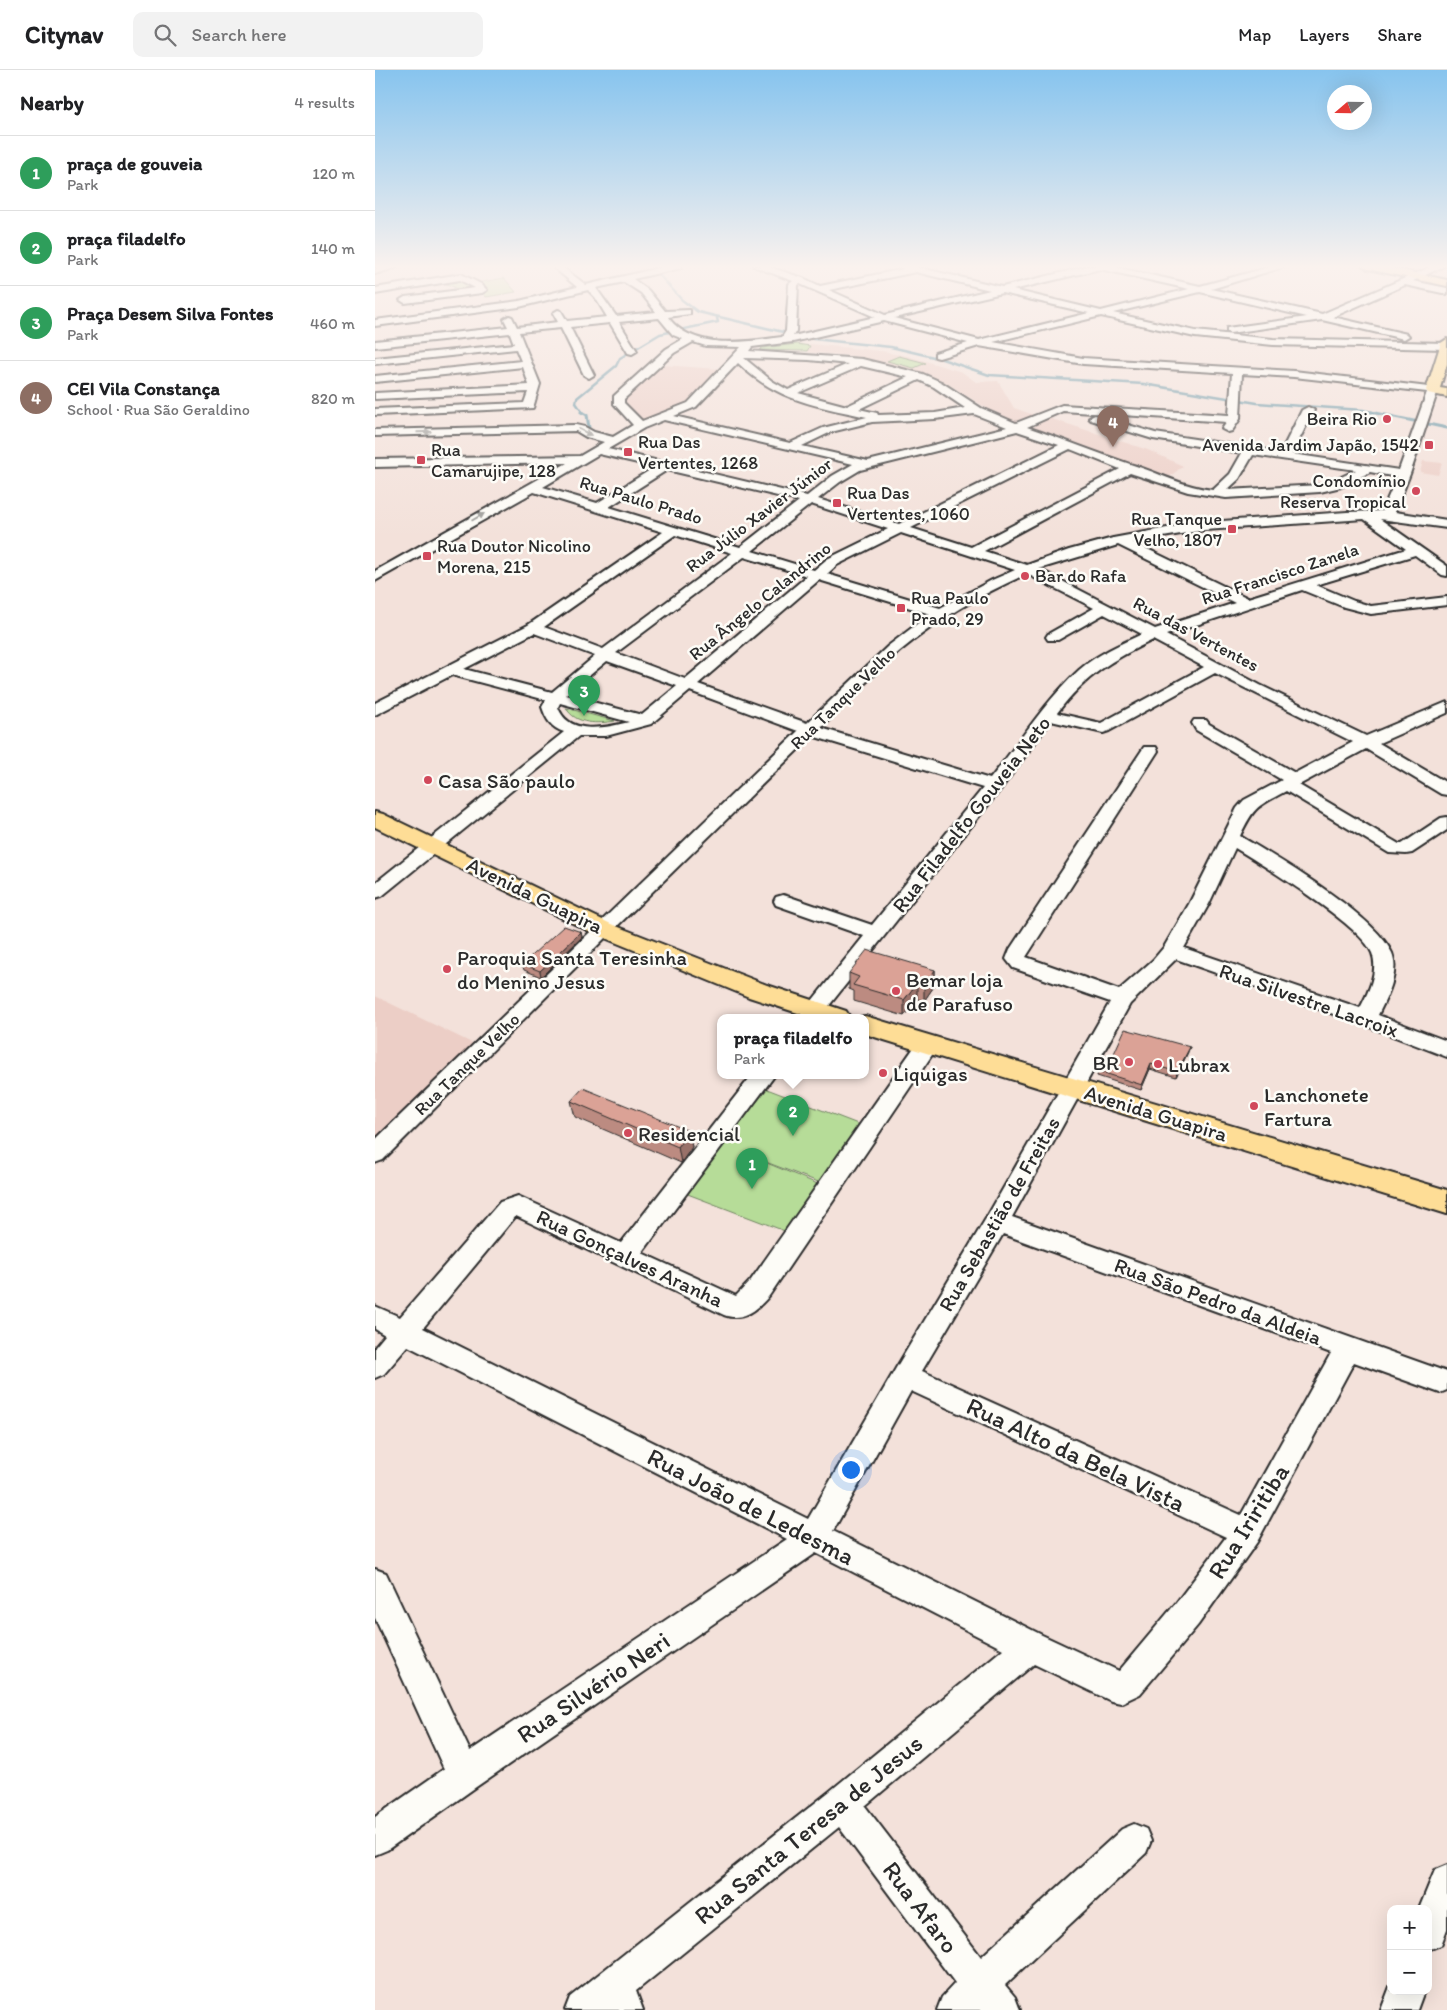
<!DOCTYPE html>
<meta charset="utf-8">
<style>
:root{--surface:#fff;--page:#f2f2f2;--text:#202124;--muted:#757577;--line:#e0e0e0;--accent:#d93025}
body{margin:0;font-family:Itim,sans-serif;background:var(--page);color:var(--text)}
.controls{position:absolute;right:15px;bottom:15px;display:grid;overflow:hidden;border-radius:10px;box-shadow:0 5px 20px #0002}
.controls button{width:45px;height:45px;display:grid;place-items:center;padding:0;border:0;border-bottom:1px solid var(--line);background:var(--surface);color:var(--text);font:25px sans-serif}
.compass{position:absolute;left:952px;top:15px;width:45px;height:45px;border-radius:50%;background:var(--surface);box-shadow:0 5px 20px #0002;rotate:250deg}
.you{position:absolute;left:475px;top:1399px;width:18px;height:18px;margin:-12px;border:4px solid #fff;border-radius:50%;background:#1a73e8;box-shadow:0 0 0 8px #1a73e833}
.badge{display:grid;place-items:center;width:32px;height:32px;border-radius:50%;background:var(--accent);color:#fff;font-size:16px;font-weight:700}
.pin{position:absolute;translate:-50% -41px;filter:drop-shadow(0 1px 2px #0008)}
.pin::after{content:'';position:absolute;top:26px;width:18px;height:15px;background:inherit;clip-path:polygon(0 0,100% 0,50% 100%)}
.popup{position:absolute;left:342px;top:944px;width:152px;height:65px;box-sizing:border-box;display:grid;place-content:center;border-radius:10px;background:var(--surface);filter:drop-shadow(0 1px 4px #0005);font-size:16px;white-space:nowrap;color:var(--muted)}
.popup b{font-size:19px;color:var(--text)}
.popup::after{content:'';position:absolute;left:50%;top:100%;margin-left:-10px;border:10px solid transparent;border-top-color:var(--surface)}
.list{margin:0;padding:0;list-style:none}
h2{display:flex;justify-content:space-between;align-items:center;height:65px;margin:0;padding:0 20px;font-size:21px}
h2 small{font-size:16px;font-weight:400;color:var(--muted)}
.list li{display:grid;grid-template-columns:32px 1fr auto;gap:15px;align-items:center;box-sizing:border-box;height:75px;padding:0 20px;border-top:1px solid var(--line)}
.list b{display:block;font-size:19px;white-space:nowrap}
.list p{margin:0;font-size:16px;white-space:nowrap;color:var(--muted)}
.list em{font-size:16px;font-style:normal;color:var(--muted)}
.icon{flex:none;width:28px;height:28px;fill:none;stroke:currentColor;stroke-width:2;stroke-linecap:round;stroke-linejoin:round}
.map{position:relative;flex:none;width:1072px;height:1940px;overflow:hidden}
header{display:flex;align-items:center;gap:30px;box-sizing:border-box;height:70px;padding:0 25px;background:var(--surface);border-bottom:1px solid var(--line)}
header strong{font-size:24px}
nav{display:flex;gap:28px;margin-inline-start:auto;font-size:18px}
.search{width:350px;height:45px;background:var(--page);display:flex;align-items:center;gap:12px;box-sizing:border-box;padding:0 18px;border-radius:10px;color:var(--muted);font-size:19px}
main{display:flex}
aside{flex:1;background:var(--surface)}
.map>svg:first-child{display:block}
.built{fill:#eccec6}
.green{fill:#b6dc98;stroke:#708462}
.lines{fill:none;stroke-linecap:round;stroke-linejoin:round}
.stream-far1{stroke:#6b96a5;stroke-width:2.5}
.stream{stroke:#6b96a5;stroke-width:3}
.minor-casing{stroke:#2b2b2b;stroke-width:4}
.major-casing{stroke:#2b2b2b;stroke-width:4}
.minor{fill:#fdfcf7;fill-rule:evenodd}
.major{fill:#fedd96;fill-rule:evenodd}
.wall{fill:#bc8b81;stroke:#2b2b2b}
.shaded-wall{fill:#997169;stroke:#2b2b2b}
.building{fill:#dba296;stroke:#2b2b2b}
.oneway{fill:#9e9e9b}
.poi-dot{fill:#d1495b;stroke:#fdfcf7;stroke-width:2}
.labels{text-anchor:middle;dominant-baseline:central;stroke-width:5;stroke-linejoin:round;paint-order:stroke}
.far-poi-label{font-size:18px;fill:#2b2b2b;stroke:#fdfcf7;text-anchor:start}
.far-street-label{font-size:18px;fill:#2b2b2b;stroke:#fdfcf7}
.poi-label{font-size:21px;fill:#2b2b2b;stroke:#fdfcf7;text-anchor:start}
.street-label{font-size:21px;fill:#2b2b2b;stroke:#fdfcf7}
.near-street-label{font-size:25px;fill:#2b2b2b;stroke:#fdfcf7}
</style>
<header>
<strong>Citynav</strong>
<div class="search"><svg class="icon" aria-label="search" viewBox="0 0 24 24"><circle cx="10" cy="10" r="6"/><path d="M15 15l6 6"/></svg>Search here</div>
<nav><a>Map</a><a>Layers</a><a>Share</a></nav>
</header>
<main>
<aside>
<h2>Nearby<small>4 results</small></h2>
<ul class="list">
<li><span class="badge" style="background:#2e9e5b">1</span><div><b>praça de gouveia</b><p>Park</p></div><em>120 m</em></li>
<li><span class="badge" style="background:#2e9e5b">2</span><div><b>praça filadelfo</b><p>Park</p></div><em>140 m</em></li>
<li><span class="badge" style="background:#2e9e5b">3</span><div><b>Praça Desem Silva Fontes</b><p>Park</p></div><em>460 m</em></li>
<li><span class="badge" style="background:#8d6e63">4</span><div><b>CEI Vila Constança</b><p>School · Rua São Geraldino</p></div><em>820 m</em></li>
</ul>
</aside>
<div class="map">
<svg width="1072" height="1940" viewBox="0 0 1072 1940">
<rect width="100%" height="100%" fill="#f3e1da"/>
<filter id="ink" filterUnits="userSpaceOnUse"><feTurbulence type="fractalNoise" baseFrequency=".02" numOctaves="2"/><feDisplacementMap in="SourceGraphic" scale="10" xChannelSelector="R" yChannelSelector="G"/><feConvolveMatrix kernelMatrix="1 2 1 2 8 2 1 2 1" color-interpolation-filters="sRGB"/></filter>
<g filter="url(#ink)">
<path class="built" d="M435,274L515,282L514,283L533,286L587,302L601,312L623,311L639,338L659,345L643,353L621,344L575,315L551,304L479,286L431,282Z
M287,295L344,299L309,335L267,351L250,331Z
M674,348L773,380L808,396L793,408L709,376L656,358Z
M1048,391L1067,393L1063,405L1045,402Z
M0,926L99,974L0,1069Z"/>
<path class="green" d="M93,206L102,213L129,208L141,222L111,227L106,220L84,223L81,218L65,211Z
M422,274L435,276L432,281L385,280L387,278Z
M524,286L551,293L539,298L512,291Z
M191,638L240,651C223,654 201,655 191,638Z
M392,1019L488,1056L446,1113L375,1086L445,1115L415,1163L310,1123Z"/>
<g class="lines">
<path class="stream-far1" d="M276,196L307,230L323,242L438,269L516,277L567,289L614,305L769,314L882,333L988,340L1002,343
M208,343L201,333L202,328L241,296L245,288L285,264L343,252L342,248"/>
<path class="stream" d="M206,342L212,345L214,358
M996,342L1072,358"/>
<defs>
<path id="minor" d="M11,196H26L0,204V198Z
M177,196H186L211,215L292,196H307L306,198L258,209L273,220L290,241L315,240V244L293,247C317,281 371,272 407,267L411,261L414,214L418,211L378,196H391L428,208L445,216L529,199L522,196H537L627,217L714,196H735L825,216L899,196H912L836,219L947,244L1058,196H1069L1038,211L1072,218V224L1030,215L958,247L1032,264L1034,266L1029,269L947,250L855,263L852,262V258L932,247L825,222L738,243L820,261L898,269L1070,273H1072V279H1070L898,275L820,267L726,246L618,272L708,288L919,301L1062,318L1063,320L1035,404L1020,442L1072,450V458L1005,449L1072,496V506L1067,505L1040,485L941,515L979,531L996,536L1072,527V535L996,544L969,537L927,520L791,565L885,615L991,666L1072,632V643L1004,673L1072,713V725L1066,724L991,679L924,715L1024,774H1027L1066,748L1072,747V760L1037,783L1031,784L1014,783L911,721C882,737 880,735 865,766C902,788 1000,845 1017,883C1025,903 1012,927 1003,945L1072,971V987L984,953L801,889L755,934L637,1147L1072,1302V1320L1065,1323L979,1292L882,1472L823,1555L765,1624L746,1633L736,1631L659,1594L490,1736L606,1887L747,1759L759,1754L771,1759L776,1771L771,1783L630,1915L640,1927L645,1940H562L567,1927L580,1913L464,1757L261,1921L268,1940H190L195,1927L455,1721L628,1579L441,1483L101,1717L12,1780L0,1785V1747L69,1699L0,1548V1499L11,1503L95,1681L412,1469L33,1276L9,1304L0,1308V1277L10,1265L0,1259V1236L25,1247L125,1132L143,1126L246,1173L377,1005H400L267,1183L361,1226L376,1210L545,969L553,966L561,969L564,974L561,979L394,1226C382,1240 368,1252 349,1245L141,1146L48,1258L433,1449L521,1298L613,1145L735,932L638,898L631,889L635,879L769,677H781L783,681L651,887L744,920L778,890L789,877L814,834L862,738L869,730L907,710L821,660L817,653L819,650H831L834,654L920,703L978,672L840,603L734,661L728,663L676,651L625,720L445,947H424L489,866L401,835L399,831L401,827L408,825L415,827L497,855L608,718L437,666L235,863L8,1090L0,1093V1070L423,661L315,621L276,654L231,666H204L7,826L0,828V813L189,662C176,658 171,649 167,637L171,630L77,605L0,645V633L153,555L288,462L159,422L0,511V501L192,393L0,397V389L205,386L229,372L211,367L201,361L0,366V360L201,355L210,357L219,362L238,367L258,355L239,334V326L291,279L308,269L298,265L284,248L244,252L262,281L257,284L253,283L235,253L195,257L219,305L214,308L209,305L186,258L144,262L165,314L158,338L0,345V339L149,333L153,322L0,329V323L154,315L148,297L0,312V306L146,291L141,279L0,294V288L139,274L135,263L0,277V271L133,257L129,249L134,246L137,247L142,257L183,252L178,243L183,240L186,241L192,251L232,247L220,227L213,220L144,237L0,256V250L144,231L202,217ZM725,199L814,219L726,241L638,220ZM541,202L615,220L510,245L454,220ZM249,212L266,223L281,242L241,246L221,218ZM425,214L500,247L418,266L421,261L423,215ZM627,223L714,243L604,270L519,248ZM509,251L593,273L560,283V287L564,288L604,276L708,294L857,303L854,345L687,335L641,353L606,338L566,312L548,304L487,289L374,281L377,277L418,272ZM318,272L331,276L366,277L313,333L267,351L249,333V329L299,283ZM369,288L434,290L473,294L413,320L397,311ZM363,293C402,331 441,336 492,347L448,358L415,373L299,346L321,337ZM486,296L533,307L472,336L423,323ZM867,304L919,307L1052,322L1024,400L917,384L939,340L933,337L927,340L906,382L780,363L720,345L714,348L716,350L778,369L867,383L855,404L838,420C809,417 784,403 758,395C722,383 687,369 652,357L688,341L852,352L847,359L853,362L857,361L865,349ZM544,310L559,317L590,338L560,343L503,345L502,343L484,339ZM599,344L632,357L493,391L427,376L456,362L497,352L560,349ZM289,350L478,394L457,406L432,426L233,379L269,358ZM642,361L684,375L524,454L443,429L465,412L485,400ZM695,379L745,399L596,477L536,458ZM224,384L280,397L222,433L168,417ZM878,385L981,400L962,409L945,415L852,420L864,409ZM292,400L424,431L365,477L234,437ZM995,402L1022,407L1007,441L972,442L819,453L738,468L694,480L652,495L609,481L755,403L813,422L851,428L945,422L966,417ZM436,434L513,459L452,489L439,500L377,481ZM989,449L1031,479L873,528L758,472L830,460ZM526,463L640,500L617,510L565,538L452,504L462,495ZM300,465L357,483L228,579L169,557ZM743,475L860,533L780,559L664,499ZM369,487L432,506L310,609L241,583ZM652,504L719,538L673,564L671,567L673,570H683L729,544L767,564C746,574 722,584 704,600C670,631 644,673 615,709L446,658C472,632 497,604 525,581C564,549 606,524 652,504ZM444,510L555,544L513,576L432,653L323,614ZM159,563L220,586L177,622L89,599ZM778,570L829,597L726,653L682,643C711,605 737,590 778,570ZM232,591L302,616L267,645L191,625ZM185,633L254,652C230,658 193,666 183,637ZM860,778C888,795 987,856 997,883C1004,901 993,923 985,938L809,878L834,834ZM628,1164L956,1283L866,1445L547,1301ZM536,1321L851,1467L801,1533L744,1601L667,1565L458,1461Z
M86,204L106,214L112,220L107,223L30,233L25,230L30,227L100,218L85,210L0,224V218Z
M1072,1795V1859L1066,1875L1053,1880V1839H1044L1060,1800Z
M1016,1914V1921H1049L1042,1940H1006Z"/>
<path id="major" d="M988,196H1008L1072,210V216L993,199Z
M1072,269V294L1065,318L1072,319V327L1053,323L1051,320L1066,273Z
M0,742L8,744L236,854L392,915L471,941L475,947H435L374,927L220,864L0,757Z
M490,946L1072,1120V1144L490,964V947H485Z"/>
</defs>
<use href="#minor" class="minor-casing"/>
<use href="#major" class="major-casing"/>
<use href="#minor" class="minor"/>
<use href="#major" class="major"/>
</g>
<path class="wall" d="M206,862L207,867L166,907L149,900L147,894Z
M560,900V915L549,931L542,929L529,946L479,931V921L474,919V903Z
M813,982L801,1007L775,999L766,1020L722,1006L723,1001L737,988Z
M196,1031L314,1061L317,1077L306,1093L200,1047Z"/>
<path class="shaded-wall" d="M206,862L207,867L166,907L165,901Z
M560,900V915L549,931V915Z
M542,913V929L529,946V930Z
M815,977L813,982L801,1007L802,1002Z
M776,994L775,999L766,1020L767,1015Z
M314,1061L317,1077L306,1093L303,1077Z"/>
<path class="building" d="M189,856L206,862L165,901L147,894Z
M492,880L560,900L549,915L542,913L529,930L478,915L484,907L474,903Z
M750,959L815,977L802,1002L776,994L767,1015L723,1001L730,986L737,988Z
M208,1018L314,1061L303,1077L196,1031Z"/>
<defs><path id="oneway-solid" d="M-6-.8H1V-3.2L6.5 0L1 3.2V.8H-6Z" transform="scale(1.25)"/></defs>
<g class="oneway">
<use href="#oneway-solid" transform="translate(49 362) rotate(-2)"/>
<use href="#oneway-solid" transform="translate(210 362) rotate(27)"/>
<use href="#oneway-solid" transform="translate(103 447) rotate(-30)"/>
</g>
</g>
<linearGradient id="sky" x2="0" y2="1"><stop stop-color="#87c4ee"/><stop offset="0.42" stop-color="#faf2ee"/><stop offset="1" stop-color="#faf2ee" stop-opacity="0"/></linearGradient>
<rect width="1072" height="468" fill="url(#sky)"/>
<g class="poi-dot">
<circle cx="1012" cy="349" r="5"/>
<rect x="1049" y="370" width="10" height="10" rx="2.5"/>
<rect x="248" y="377" width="10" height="10" rx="2.5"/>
<rect x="41" y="385" width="10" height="10" rx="2.5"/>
<circle cx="1041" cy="421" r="5"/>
<rect x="457" y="428" width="10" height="10" rx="2.5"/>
<rect x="852" y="454" width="10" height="10" rx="2.5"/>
<rect x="47" y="481" width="10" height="10" rx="2.5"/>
<circle cx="650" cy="506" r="5"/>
<rect x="521" y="533" width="10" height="10" rx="2.5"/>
<circle cx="53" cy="710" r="5"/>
<circle cx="72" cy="899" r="5"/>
<circle cx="521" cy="921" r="5"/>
<circle cx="754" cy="992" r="5"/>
<circle cx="783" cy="994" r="5"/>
<circle cx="508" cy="1003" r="5"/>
<circle cx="879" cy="1036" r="5"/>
<circle cx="253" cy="1063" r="5"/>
</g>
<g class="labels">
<g class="far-poi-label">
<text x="1002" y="349" text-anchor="end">Beira Rio</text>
<text x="263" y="372">Rua Das<tspan x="263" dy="21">Vertentes, 1268</tspan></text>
<text x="1044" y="375" text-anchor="end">Avenida Jardim Japão, 1542</text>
<text x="56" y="380">Rua<tspan x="56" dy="21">Camarujipe, 128</tspan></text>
<text x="1031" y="411" text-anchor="end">Condomínio<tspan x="1031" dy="21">Reserva Tropical</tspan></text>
<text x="472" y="423">Rua Das<tspan x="472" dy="21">Vertentes, 1060</tspan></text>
<text x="847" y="449" text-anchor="end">Rua Tanque<tspan x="847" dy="21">Velho, 1807</tspan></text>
<text x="62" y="476">Rua Doutor Nicolino<tspan x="62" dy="21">Morena, 215</tspan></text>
<text x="660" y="506">Bar do Rafa</text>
<text x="536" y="528">Rua Paulo<tspan x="536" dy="21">Prado, 29</tspan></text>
</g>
<g class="far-street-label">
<text transform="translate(266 430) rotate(17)">Rua Paulo Prado</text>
<text transform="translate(384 445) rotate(-37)">Rua Júlio Xavier Júnior</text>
<text transform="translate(905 504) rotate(-18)">Rua Francisco Zanela</text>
<text transform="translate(385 531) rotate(-39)">Rua Ângelo Calandrino</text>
<text transform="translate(821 564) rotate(28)">Rua das Vertentes</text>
<text transform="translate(468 628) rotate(-44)">Rua Tanque Velho</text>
<text transform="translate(92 994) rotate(-44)">Rua Tanque Velho</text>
</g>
<g class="poi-label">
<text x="63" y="710">Casa São paulo</text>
<text x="82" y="887">Paroquia Santa Teresinha<tspan x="82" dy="24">do Menino Jesus</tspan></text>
<text x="531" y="909">Bemar loja<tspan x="531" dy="24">de Parafuso</tspan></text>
<text x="744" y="992" text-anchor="end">BR</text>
<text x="793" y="994">Lubrax</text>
<text x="518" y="1003">Liquigas</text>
<text x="889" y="1024">Lanchonete<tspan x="889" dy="24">Fartura</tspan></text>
<text x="263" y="1063">Residencial</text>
</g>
<g class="street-label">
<text transform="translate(596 744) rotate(-52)">Rua Filadelfo Gouveia Neto</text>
<text transform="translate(160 825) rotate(26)">Avenida Guapira</text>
<text transform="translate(934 930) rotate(19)">Rua Silvestre Lacroix</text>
<text transform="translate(781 1043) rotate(17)">Avenida Guapira</text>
<text transform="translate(624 1144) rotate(-60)">Rua Sebastião de Freitas</text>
<text transform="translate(255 1188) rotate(25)">Rua Gonçalves Aranha</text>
<text transform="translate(843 1231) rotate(20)">Rua São Pedro da Aldeia</text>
</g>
<g class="near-street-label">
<text transform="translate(701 1384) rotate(25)">Rua Alto da Bela Vista</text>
<text transform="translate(376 1436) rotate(27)">Rua João de Ledesma</text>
<text transform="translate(873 1451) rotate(-58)">Rua Iriritiba</text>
<text transform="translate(218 1617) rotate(-34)">Rua Silvério Neri</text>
<text transform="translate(433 1759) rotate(-39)">Rua Santa Teresa de Jesus</text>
<text transform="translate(546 1837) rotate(53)">Rua Afaro</text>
</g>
</g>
</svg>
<div class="controls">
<button>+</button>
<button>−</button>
</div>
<svg class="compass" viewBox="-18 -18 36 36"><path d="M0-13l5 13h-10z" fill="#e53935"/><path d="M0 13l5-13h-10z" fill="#757577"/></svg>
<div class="you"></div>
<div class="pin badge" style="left:377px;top:1119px;background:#2e9e5b">1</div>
<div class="pin badge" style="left:418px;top:1066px;background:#2e9e5b">2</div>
<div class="popup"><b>praça filadelfo</b>Park</div>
<div class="pin badge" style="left:209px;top:646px;background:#2e9e5b">3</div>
<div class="pin badge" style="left:738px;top:377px;background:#8d6e63">4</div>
</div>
</main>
